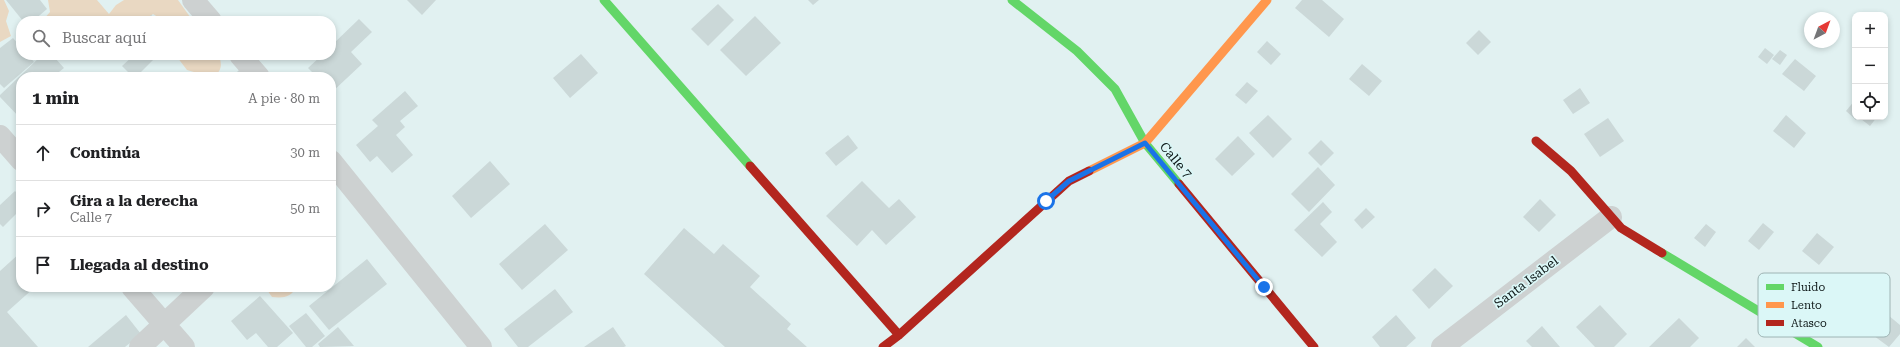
<!DOCTYPE html>
<html lang="es">
<meta charset="utf-8">
<style>
:root{--surface:#fff;--page:#f2f2f2;--text:#202124;--muted:#757577;--line:#e0e0e0}
body{margin:0;font-family:"Roboto Serif",serif;background:var(--page);color:var(--text)}
.controls{position:absolute;right:12px;top:12px;display:grid;overflow:hidden;border-radius:8px;box-shadow:0 2px 6px #0003}
.controls button{width:36px;height:36px;display:grid;place-items:center;padding:0;border:0;border-bottom:1px solid var(--line);background:var(--surface);color:var(--text);font:20px sans-serif}
.compass{position:absolute;left:1804px;top:12px;width:36px;height:36px;border-radius:50%;background:var(--surface);box-shadow:0 2px 6px #0003;rotate:41deg}
.stop{position:absolute;width:12px;height:12px;margin:-9px;border:3px solid #1a73e8;border-radius:50%;background:#fff}
.stop.end{background:#1a73e8;border-color:#fff;box-shadow:0 1px 4px #0008}
.list{margin:0;padding:0;list-style:none}
h2{display:flex;justify-content:space-between;align-items:center;height:52px;margin:0;padding:0 16px;font-size:17px}
h2 small{font-size:13px;font-weight:400;color:var(--muted)}
.list li{display:grid;grid-template-columns:26px 1fr auto;gap:12px;align-items:center;box-sizing:border-box;height:56px;padding:0 16px;border-top:1px solid var(--line)}
.list b{display:block;font-size:15px;white-space:nowrap}
.list p{margin:0;font-size:13px;white-space:nowrap;color:var(--muted)}
.list em{font-size:13px;font-style:normal;color:var(--muted)}
.icon{flex:none;width:22px;height:22px;fill:none;stroke:currentColor;stroke-width:2;stroke-linecap:round;stroke-linejoin:round}
.map{position:relative;flex:none;width:1900px;height:347px;overflow:hidden}
.search{position:absolute;background:var(--surface);box-shadow:0 2px 6px #0003;left:16px;top:16px;width:320px;height:44px;display:flex;align-items:center;gap:10px;box-sizing:border-box;padding:0 14px;border-radius:16px;color:var(--muted);font-size:15px}
.panel{position:absolute;background:var(--surface);box-shadow:0 2px 6px #0003;left:16px;top:72px;width:320px;height:220px;border-radius:16px}
.map>svg:first-child{display:block}
.green{fill:#e9d8c2}
.building{fill:#cbd8d8}
.lines{fill:none;stroke-linecap:round;stroke-linejoin:round}
.street{stroke:#cdd1d1;stroke-width:22}
.fast{stroke:#63d668;stroke-width:9}
.slow{stroke:#ff974d;stroke-width:9}
.jam{stroke:#b3261e;stroke-width:9}
.route{stroke:#1a73e8;stroke-width:5}
.labels{text-anchor:middle;dominant-baseline:central;stroke-width:3.5;stroke-linejoin:round;paint-order:stroke}
.street-label{font-size:13px;fill:#0e1818;stroke:#dbf7f7}
.key{fill:#dbf7f7;stroke:#9eb4b4;stroke-width:1}
.key-label{font-size:11px;fill:#0e1818}
</style>
<div class="map">
<svg width="1900" height="347" viewBox="0 0 1900 347">
<rect width="100%" height="100%" fill="#e1f1f1"/>
<path class="green" d="M0,0H4L9,11L6,21L11,36L0,42Z
M48,0H97L109,14L116,5L124,0H178L193,21H164L153,14L144,21H92L88,17L76,19L74,21H42L50,12Z
M180,55H219C222,65 222,70 214,77H211L187,70L177,57Z
M265,287H296C291,298 283,298 272,297Z"/>
<path class="building" d="M6,0H40L47,9L33,21H23Z
M407,0H436L422,15Z
M808,0H819L813,5Z
M1302,0H1322L1344,19L1329,37L1295,8Z
M718,4L734,20L708,46L691,29Z
M151,15L158,21H145Z
M755,16L781,43L746,76L720,50Z
M359,19L372,32L351,52L362,64L331,93V77H317L308,68L322,55H331V46Z
M1479,30L1491,42L1478,55L1466,43Z
M13,38L21,47V55H28L34,62L4,88L0,84V48Z
M1267,41L1281,54L1271,65L1257,52Z
M1765,48L1774,55L1767,64L1758,57Z
M1780,50L1787,55L1780,65L1772,59Z
M581,54L598,73L570,98L553,78Z
M42,55H60L56,59L64,68L59,72L64,77H21V119L0,97V95Z
M134,55H158L136,77H133L122,66Z
M1795,59L1816,76L1804,91L1782,74Z
M1362,64L1382,81L1369,96L1349,79Z
M244,65L257,77H240L236,73Z
M1247,82L1258,91L1246,104L1235,95Z
M1580,88L1590,103L1573,114L1563,100Z
M405,91L418,106L400,121L405,127L396,135L413,155L392,173L377,156L370,162L356,145L378,126L372,120Z
M1855,100V117H1859L1856,120L1846,111Z
M1268,115L1292,139L1273,158L1249,133Z
M1786,115L1806,133L1794,148L1773,131Z
M1862,117H1877L1870,126L1861,119Z
M1608,118L1624,141L1600,157L1584,134Z
M848,135L858,148L836,166L825,153Z
M1238,136L1255,154L1232,176L1215,159Z
M1321,140L1334,153L1321,166L1308,153Z
M490,161L510,184L471,218L452,196Z
M1318,167L1335,185L1309,212L1291,194Z
M862,181L889,208L899,199L916,217L886,245L872,230L857,246L826,216Z
M15,191L21,197V209L3,227L0,224V205Z
M1540,199L1556,215L1539,232L1523,217Z
M1323,202L1332,212L1320,224L1337,242L1322,257L1294,230Z
M1366,208L1375,217L1362,229L1354,220Z
M1763,223L1774,232L1759,250L1748,241Z
M545,224L568,250L522,290L499,264Z
M1706,224L1716,232L1705,247L1694,238Z
M684,228L714,254L723,244L760,276L750,287L791,324L787,329L807,347H725L644,274Z
M1817,233L1834,247L1819,265L1802,251Z
M21,252V287H35L7,312L38,347H0V271Z
M367,259L387,284L329,330L309,306Z
M1435,268L1453,286L1429,309L1412,290Z
M555,289L573,312L528,347H518L504,329Z
M260,296L293,333L277,347H268L256,333L247,340L231,321Z
M1600,305L1627,334L1614,347H1595L1576,327Z
M1882,310L1900,325V334L1889,347L1866,330Z
M306,313L325,336L312,347H306L289,326Z
M126,315L141,334L125,347H88Z
M1396,315L1416,338L1406,347H1380L1372,337Z
M1679,318L1699,338L1690,347H1649Z
M1542,326L1560,347H1532L1526,341Z
M338,327L354,346L320,347L318,344Z
M613,327L626,346L624,347H584Z
M1746,338L1755,347H1737Z"/>
<g class="lines">
<path class="street" d="M193,0L211,21
M240,55L259,77
M0,136L21,160
M331,161L481,347
M132,287L184,347
M140,347L204,287
M1442,347L1611,217"/>
<path class="fast" d="M604,0L750,166
M1012,0L1077,51L1115,89L1145,143L1179,184
M1662,253L1818,347"/>
<path class="slow" d="M1089,171L1145,143L1267,0"/>
<path class="jam" d="M1536,141L1571,171L1621,228L1662,253
M750,166L899,335
M1179,184L1314,347
M883,347L899,335L1069,181L1089,171"/>
</g>
<g class="lines">
<path class="route" d="M1046,201L1069,181L1145,143L1264,287"/>
</g>
<g class="labels">
<g class="street-label">
<text transform="translate(1176 160) rotate(50)">Calle 7</text>
<text transform="translate(1526 282) rotate(-37)">Santa Isabel</text>
</g>
</g>
<rect x="1758" y="273" width="132" height="64" rx="6" class="key"/>
<rect x="1766" y="284" width="18" height="6" fill="#63d668"/>
<rect x="1766" y="302" width="18" height="6" fill="#ff974d"/>
<rect x="1766" y="320" width="18" height="6" fill="#b3261e"/>
<g class="key-label">
<text x="1791" y="291">Fluido</text>
<text x="1791" y="309">Lento</text>
<text x="1791" y="327">Atasco</text>
</g>
</svg>
<div class="controls">
<button>+</button>
<button>−</button>
<button><svg class="icon" aria-label="locate" viewBox="0 0 24 24"><circle cx="12" cy="12" r="6"/><path d="M12 2v4M12 18v4M2 12h4M18 12h4"/></svg></button>
</div>
<svg class="compass" viewBox="-18 -18 36 36"><path d="M0-13l5 13h-10z" fill="#e53935"/><path d="M0 13l5-13h-10z" fill="#757577"/></svg>
<div class="stop" style="left:1046px;top:201px"></div>
<div class="stop end" style="left:1264px;top:287px"></div>
<div class="search"><svg class="icon" aria-label="search" viewBox="0 0 24 24"><circle cx="10" cy="10" r="6"/><path d="M15 15l6 6"/></svg>Buscar aquí</div>
<section class="panel">
<h2>1 min<small>A pie · 80 m</small></h2>
<ul class="list">
<li><svg class="icon" aria-label="ahead" viewBox="0 0 24 24"><path d="M12 20V5M6 11l6-6 6 6"/></svg><div><b>Continúa</b></div><em>30 m</em></li>
<li><svg class="icon" aria-label="right" viewBox="0 0 24 24"><path d="M7 20v-9h11M14 6l5 5-5 5"/></svg><div><b>Gira a la derecha</b><p>Calle 7</p></div><em>50 m</em></li>
<li><svg class="icon" aria-label="arrive" viewBox="0 0 24 24"><path d="M6 21V4h12l-3 4 3 4H6"/></svg><div><b>Llegada al destino</b></div></li>
</ul>
</section>
</div>
